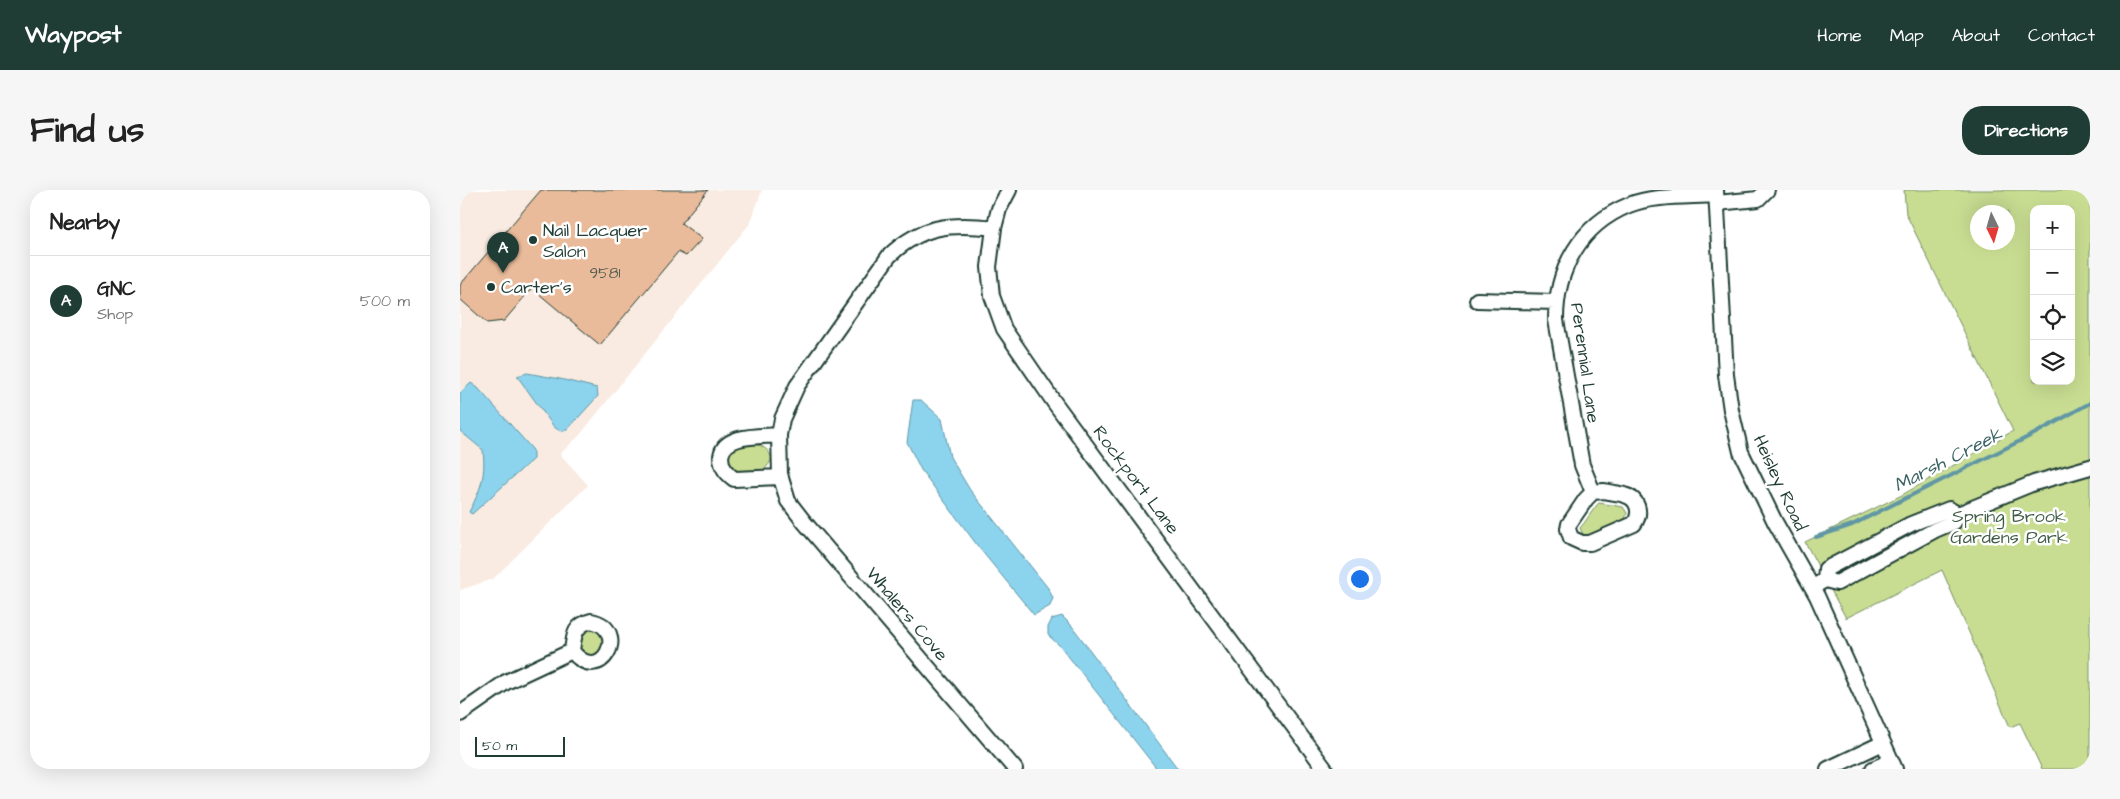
<!DOCTYPE html>
<meta charset="utf-8">
<style>
:root{--surface:#fff;--page:#f6f6f6;--text:#222;--muted:#767676;--line:#e0e0e0;--accent:#1f3d34}
body{margin:0;font-family:"Architects Daughter",sans-serif;background:var(--page);color:var(--text)}
.controls{position:absolute;right:15px;top:15px;display:grid;overflow:hidden;border-radius:10px;box-shadow:0 5px 20px #0002}
.controls button{width:45px;height:45px;display:grid;place-items:center;padding:0;border:0;border-bottom:1px solid var(--line);background:var(--surface);color:var(--text);font:25px sans-serif}
.compass{position:absolute;left:1510px;top:15px;width:45px;height:45px;border-radius:50%;background:var(--surface);box-shadow:0 5px 20px #0002;rotate:175deg}
.scale{position:absolute;left:15px;bottom:12px;width:90px;box-sizing:border-box;padding-left:5px;border:2px solid #1f3d34;border-top:0;font-size:14px;line-height:18px;white-space:nowrap;color:#1f3d34;-webkit-text-stroke:4px #fff;paint-order:stroke}
.you{position:absolute;left:899px;top:388px;width:18px;height:18px;margin:-12px;border:4px solid #fff;border-radius:50%;background:#1a73e8;box-shadow:0 0 0 8px #1a73e833}
.badge{display:grid;place-items:center;width:32px;height:32px;border-radius:50%;background:var(--accent);color:#fff;font-size:16px;font-weight:700}
.pin{position:absolute;translate:-50% -41px;filter:drop-shadow(0 1px 2px #0008)}
.pin::after{content:'';position:absolute;top:26px;width:18px;height:15px;background:inherit;clip-path:polygon(0 0,100% 0,50% 100%)}
.list{margin:0;padding:0;list-style:none}
h2{display:flex;justify-content:space-between;align-items:center;height:65px;margin:0;padding:0 20px;font-size:21px}
h2 small{font-size:16px;font-weight:400;color:var(--muted)}
.list li{display:grid;grid-template-columns:32px 1fr auto;gap:15px;align-items:center;box-sizing:border-box;height:90px;padding:0 20px;border-top:1px solid var(--line)}
.list b{display:block;font-size:19px;white-space:nowrap}
.list p{margin:0;font-size:16px;white-space:nowrap;color:var(--muted)}
.list em{font-size:16px;font-style:normal;color:var(--muted)}
.icon{flex:none;width:28px;height:28px;fill:none;stroke:currentColor;stroke-width:2;stroke-linecap:round;stroke-linejoin:round}
.map{position:relative;flex:none;width:1630px;height:579px;overflow:hidden;border-radius:20px}
header{display:flex;align-items:center;gap:30px;box-sizing:border-box;height:70px;padding:0 25px;background:var(--accent);color:#fff}
header strong{font-size:24px}
nav{display:flex;gap:28px;margin-inline-start:auto;font-size:18px}
.intro{display:flex;align-items:center;justify-content:space-between;box-sizing:border-box;height:120px;padding:0 30px}
h1{margin:0;font-size:35px}
.button{padding:12px 22px;border-radius:20px;background:var(--accent);color:#fff;font-size:18px;font-weight:700}
main{display:flex;gap:30px;padding:0 30px}
aside{flex:1;background:var(--surface);border-radius:20px;box-shadow:0 5px 20px #0002}
.map>svg:first-child{display:block}
.built{fill:#f9ebe1}
.green{fill:#c9dd92;stroke:#748d63;fill-rule:evenodd}
.water{fill:#8cd3ee;stroke:#6097a4}
.lines{fill:none;stroke-linecap:round;stroke-linejoin:round}
.stream{stroke:#6097a4;stroke-width:4}
.building{fill:#eabb9a;stroke:#1f3d34}
.minor-casing{stroke:#1f3d34;stroke-width:18}
.minor{stroke:#fff;stroke-width:14}
.poi-dot{fill:#1f3d34;stroke:#fff;stroke-width:2}
.labels{text-anchor:middle;dominant-baseline:central;stroke-width:5;stroke-linejoin:round;paint-order:stroke}
.number-label{font-size:15px;fill:#525c4e}
.poi-label{font-size:18px;fill:#1f3d34;stroke:#fff;text-anchor:start}
.street-label{font-size:18px;fill:#1f3d34;stroke:#fff}
.park-label{font-size:18px;fill:#415d47;stroke:#fff}
.water-label{font-size:19px;font-style:italic;fill:#3a6262;stroke:#fff}
</style>
<header>
<strong>Waypost</strong>
<nav><a>Home</a><a>Map</a><a>About</a><a>Contact</a></nav>
</header>
<div class="intro"><h1>Find us</h1><a class="button">Directions</a></div>
<main>
<aside>
<h2>Nearby<small></small></h2>
<ul class="list">
<li><span class="badge">A</span><div><b>GNC</b><p>Shop</p></div><em>500 m</em></li>
</ul>
</aside>
<div class="map">
<svg width="1630" height="579" viewBox="0 0 1630 579">
<rect width="100%" height="100%" fill="#fff"/>
<filter id="ink" filterUnits="userSpaceOnUse"><feTurbulence type="fractalNoise" baseFrequency=".02" numOctaves="2"/><feDisplacementMap in="SourceGraphic" scale="10" xChannelSelector="R" yChannelSelector="G"/><feConvolveMatrix kernelMatrix="1 2 1 2 8 2 1 2 1" color-interpolation-filters="sRGB"/></filter>
<g filter="url(#ink)">
<path class="built" d="M0,0H302L291,32L119,246L100,264L128,295L33,389L0,400Z"/>
<path class="green" d="M1444,0H1630V579H1582L1560,533L1550,537L1482,380L1386,428L1345,352L1442,305L1553,241L1446,24ZM1574,19H1611V191H1574ZM1518,22H1548V52H1518Z
M285,254C299,254 306,255 312,268C304,288 288,285 270,281L266,276C269,259 269,259 285,254Z
M1139,313L1163,317L1167,323L1164,331L1128,347H1124L1120,338C1125,333 1135,316 1139,313Z
M116 453a14 14 0 1 1 28 0a14 14 0 1 1-28 0Z"/>
<path class="water" d="M67,183L100,189L137,198L138,206L107,240L100,241L94,237L57,186Z
M11,193L18,198L73,260V269L12,324L9,322C21,299 26,286 23,260L0,241V203Z
M453,210H461L482,229L490,267L510,300L588,398L593,408L590,416L574,425L520,359L461,280L447,252Z
M602,426L612,436L718,579H697L601,457L588,445V437L592,429Z"/>
<g class="lines">
<path class="stream" d="M1356,347L1392,335L1576,243L1630,213"/>
</g>
<path class="building" d="M81,0H248L221,33L242,49L226,66L218,62L140,155L72,98L44,131L27,133L0,109V95Z"/>
<g class="lines">
<defs>
<path id="minor" d="M549,0L539,19L534,38L529,77L532,106L544,139L594,212L865,579
M1256,0L1266,185L1271,220L1281,262L1315,332L1357,406L1435,579
M1257,13L1298,9L1307,0
M534,38C491,33 461,35 429,66L337,196L322,229L319,245L320,285L328,311L345,333L555,579
M1017,110L1096,112
M319,245C302,247 264,243 261,266C261,277 266,283 274,289L321,287
M1144,301C1151,303 1158,303 1164,305C1178,308 1182,323 1174,334L1130,353H1122L1111,348L1108,339L1109,334L1126,309L1133,302Z
M1133,302L1122,275L1096,130C1096,79 1120,35 1169,15C1193,5 1230,7 1256,5
M1498,324L1574,293L1630,277
M1353,397L1365,390L1377,393L1475,340L1494,332L1498,324L1489,319L1451,334L1366,379L1365,390
M131,431C171,438 141,498 112,461C114,446 114,435 131,431Z
M0,524L46,492L112,461
M1368,579L1423,553
M1413,579L1431,571"/>
</defs>
<use href="#minor" class="minor-casing"/>
<use href="#minor" class="minor"/>
</g>
</g>
<g class="poi-dot">
<circle cx="73" cy="50" r="5"/>
<circle cx="31" cy="97" r="5"/>
</g>
<g class="labels">
<g class="number-label">
<text x="145" y="83">9581</text>
</g>
<g class="poi-label">
<text x="83" y="40">Nail Lacquer<tspan x="83" dy="21">Salon</tspan></text>
<text x="41" y="97">Carter's</text>
</g>
<g class="street-label">
<text transform="translate(1125 173) rotate(82)">Perennial Lane</text>
<text transform="translate(676 290) rotate(53)">Rockport Lane</text>
<text transform="translate(1320 293) rotate(65)">Heisley Road</text>
<text transform="translate(447 424) rotate(50)">Whalers Cove</text>
</g>
<g class="park-label">
<text x="1549" y="326">Spring Brook<tspan x="1549" dy="21">Gardens Park</tspan></text>
</g>
<g class="water-label">
<text transform="translate(1488 270) rotate(-27)">Marsh Creek</text>
</g>
</g>
</svg>
<div class="controls">
<button>+</button>
<button>−</button>
<button><svg class="icon" aria-label="locate" viewBox="0 0 24 24"><circle cx="12" cy="12" r="6"/><path d="M12 2v4M12 18v4M2 12h4M18 12h4"/></svg></button>
<button><svg class="icon" aria-label="layers" viewBox="0 0 24 24"><path d="M12 4l9 5-9 5-9-5zM3 14l9 5 9-5"/></svg></button>
</div>
<svg class="compass" viewBox="-18 -18 36 36"><path d="M0-13l5 13h-10z" fill="#e53935"/><path d="M0 13l5-13h-10z" fill="#767676"/></svg>
<div class="scale">50 m</div>
<div class="you"></div>
<div class="pin badge" style="left:43px;top:83px">A</div>
</div>
</main>
